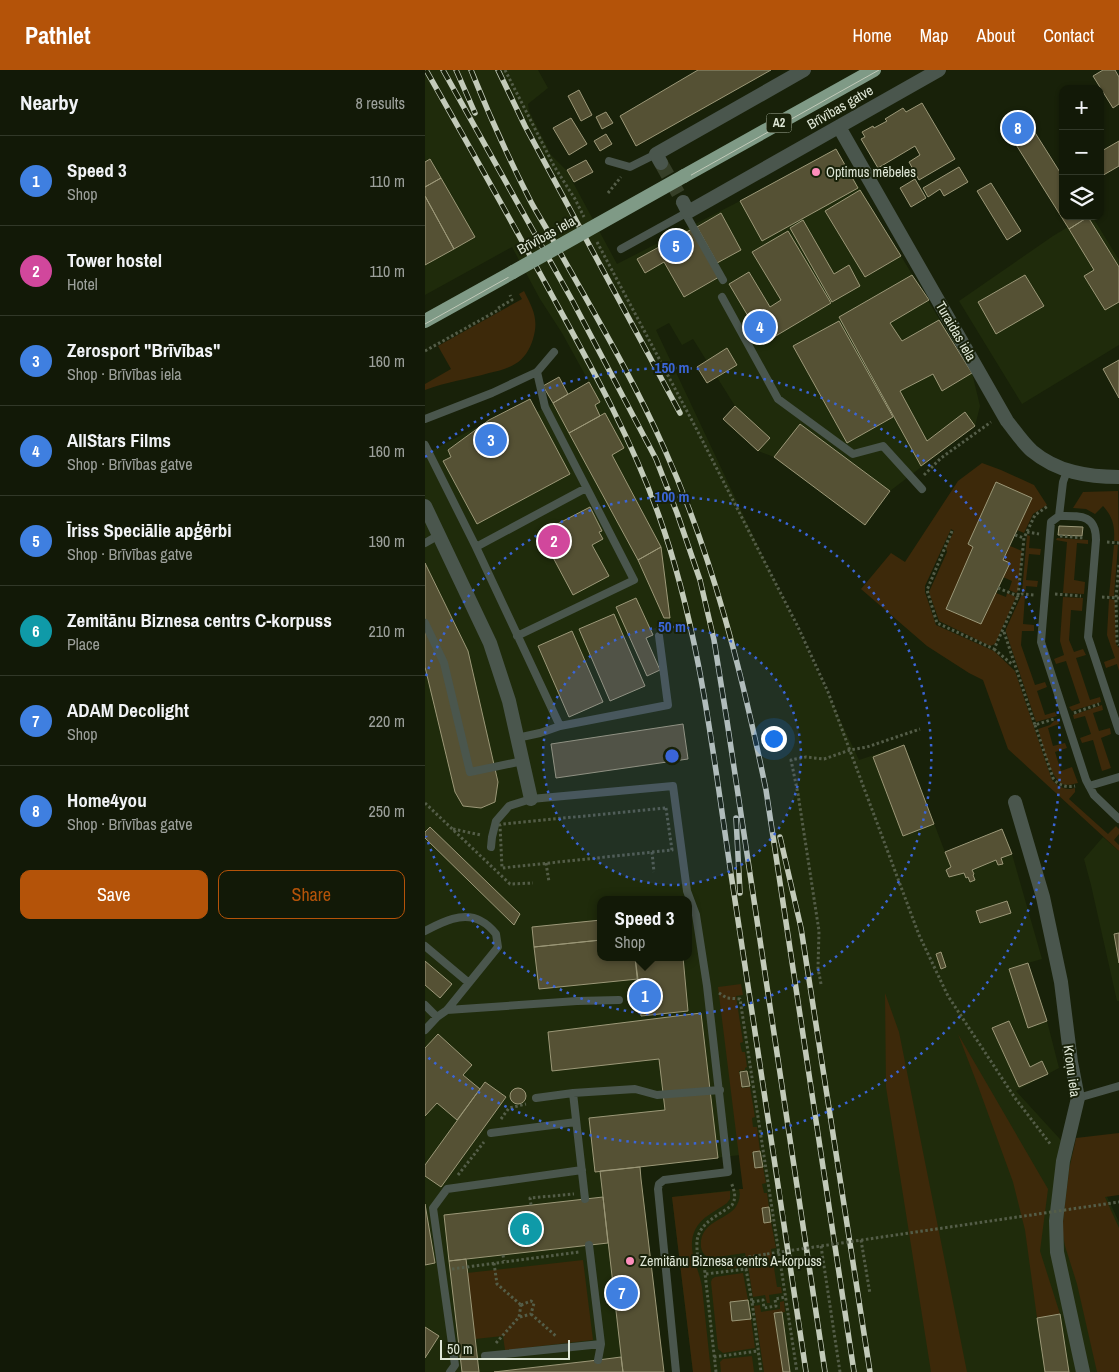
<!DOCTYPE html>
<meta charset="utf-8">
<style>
:root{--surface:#121907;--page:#1b2211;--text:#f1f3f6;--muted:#9ca09b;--line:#313828;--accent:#b45309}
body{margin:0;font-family:"Archivo Narrow",sans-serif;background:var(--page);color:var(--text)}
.controls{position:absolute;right:15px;top:15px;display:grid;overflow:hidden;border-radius:10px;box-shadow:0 1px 4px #0004}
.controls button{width:45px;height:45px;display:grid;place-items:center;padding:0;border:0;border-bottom:1px solid var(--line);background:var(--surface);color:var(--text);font:25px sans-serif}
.scale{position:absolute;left:15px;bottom:12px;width:130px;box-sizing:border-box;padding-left:5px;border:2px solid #dfe7d7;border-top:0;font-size:14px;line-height:18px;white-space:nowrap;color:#dfe7d7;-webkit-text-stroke:4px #182109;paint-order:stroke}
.you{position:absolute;left:348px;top:668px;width:18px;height:18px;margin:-12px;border:4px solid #fff;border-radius:50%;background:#1a73e8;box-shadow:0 0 0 8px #1a73e833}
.badge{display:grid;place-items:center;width:32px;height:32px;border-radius:50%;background:var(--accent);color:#fff;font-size:16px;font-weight:700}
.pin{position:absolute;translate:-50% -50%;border:2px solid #fff;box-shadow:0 1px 5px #0006}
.popup{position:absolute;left:172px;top:826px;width:95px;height:65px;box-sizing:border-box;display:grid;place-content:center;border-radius:10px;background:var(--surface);filter:drop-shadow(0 1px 4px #0005);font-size:16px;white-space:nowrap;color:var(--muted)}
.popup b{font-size:19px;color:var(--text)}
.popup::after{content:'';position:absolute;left:50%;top:100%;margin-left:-10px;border:10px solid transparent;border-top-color:var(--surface)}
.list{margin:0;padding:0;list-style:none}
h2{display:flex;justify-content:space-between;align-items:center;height:65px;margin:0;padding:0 20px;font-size:21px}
h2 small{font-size:16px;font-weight:400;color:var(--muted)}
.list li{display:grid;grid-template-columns:32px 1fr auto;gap:15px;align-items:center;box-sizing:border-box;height:90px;padding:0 20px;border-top:1px solid var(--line)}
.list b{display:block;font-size:19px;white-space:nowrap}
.list p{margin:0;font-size:16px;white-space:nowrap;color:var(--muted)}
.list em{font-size:16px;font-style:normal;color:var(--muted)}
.actions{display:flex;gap:10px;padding:15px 20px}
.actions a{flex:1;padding:11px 0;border:1px solid var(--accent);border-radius:10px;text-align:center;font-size:18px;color:var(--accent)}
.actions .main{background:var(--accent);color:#fff}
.icon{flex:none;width:28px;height:28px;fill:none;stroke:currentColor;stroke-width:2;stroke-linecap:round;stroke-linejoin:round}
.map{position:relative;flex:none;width:694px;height:1302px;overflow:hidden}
header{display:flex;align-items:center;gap:30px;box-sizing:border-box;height:70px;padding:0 25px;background:var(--accent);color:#fff}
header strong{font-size:24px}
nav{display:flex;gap:28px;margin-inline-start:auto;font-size:18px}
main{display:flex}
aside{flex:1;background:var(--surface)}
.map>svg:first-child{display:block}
.built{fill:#1f2b0b;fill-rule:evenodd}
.green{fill:#3d290a}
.building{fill:#555134;stroke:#9c9878}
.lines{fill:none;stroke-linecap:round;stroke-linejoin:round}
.minor-tunnel{stroke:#363f28;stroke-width:14;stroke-dasharray:14 7;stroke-linecap:butt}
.path{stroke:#545d48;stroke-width:3;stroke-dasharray:2.5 2.5;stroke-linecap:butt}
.service{stroke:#4a564d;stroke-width:8}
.minor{stroke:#4a564d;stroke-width:14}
.trunk{stroke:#7f9a86;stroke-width:14}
.tram{stroke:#c2cab9;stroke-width:1}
.rail-casing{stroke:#c2cab9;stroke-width:5.5}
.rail{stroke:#182109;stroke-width:4;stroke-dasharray:11;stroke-linecap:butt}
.path-bridge{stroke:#545d48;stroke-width:3;stroke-dasharray:2.5 2.5;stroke-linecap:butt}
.trunk-bridge{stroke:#7f9a86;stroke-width:14}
.ring{fill:none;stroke:#3a65d8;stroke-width:2.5;stroke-dasharray:2.5 5}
.poi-dot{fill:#fe8ebc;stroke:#182109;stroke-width:2}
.labels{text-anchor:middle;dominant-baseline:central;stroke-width:4;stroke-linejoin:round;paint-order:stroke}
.shield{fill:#182109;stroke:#a3ac99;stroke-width:1}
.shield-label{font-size:12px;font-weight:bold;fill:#dfe7d7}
.street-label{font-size:14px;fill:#dfe7d7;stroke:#182109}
.poi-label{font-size:14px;fill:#dfe7d7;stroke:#182109;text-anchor:start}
.centre{fill:#3a65d8;stroke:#182109;stroke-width:2.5}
.ring-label{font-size:15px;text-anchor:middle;font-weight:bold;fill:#3a65d8;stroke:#182109;stroke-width:4;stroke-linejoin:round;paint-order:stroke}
</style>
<header>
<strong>Pathlet</strong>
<nav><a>Home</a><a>Map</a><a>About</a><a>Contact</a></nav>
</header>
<main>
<aside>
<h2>Nearby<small>8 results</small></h2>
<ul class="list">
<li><span class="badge" style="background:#3f7fe0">1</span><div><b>Speed 3</b><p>Shop</p></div><em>110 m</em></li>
<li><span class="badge" style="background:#d1479c">2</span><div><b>Tower hostel</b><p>Hotel</p></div><em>110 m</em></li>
<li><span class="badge" style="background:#3f7fe0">3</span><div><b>Zerosport &quot;Brīvības&quot;</b><p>Shop · Brīvības iela</p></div><em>160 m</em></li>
<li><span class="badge" style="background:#3f7fe0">4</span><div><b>AllStars Films</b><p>Shop · Brīvības gatve</p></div><em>160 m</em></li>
<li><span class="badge" style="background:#3f7fe0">5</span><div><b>Īriss Speciālie apģērbi</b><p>Shop · Brīvības gatve</p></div><em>190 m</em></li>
<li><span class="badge" style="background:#0f9aa8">6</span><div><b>Zemitānu Biznesa centrs C-korpuss</b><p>Place</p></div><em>210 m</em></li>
<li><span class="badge" style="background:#3f7fe0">7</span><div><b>ADAM Decolight</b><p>Shop</p></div><em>220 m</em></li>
<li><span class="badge" style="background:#3f7fe0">8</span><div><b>Home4you</b><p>Shop · Brīvības gatve</p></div><em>250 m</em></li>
</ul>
<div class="actions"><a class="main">Save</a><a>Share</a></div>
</aside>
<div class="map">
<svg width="694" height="1302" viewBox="0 0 694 1302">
<rect width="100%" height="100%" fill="#182109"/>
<path class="built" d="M0,0H113L123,18L103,34L104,41L126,85L144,103V105L192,194L315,131L411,79L547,303L555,336L550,356L465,421L440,455L349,387L333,381L298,349L310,336L268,269L257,275L244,253L231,260L434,690L479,675L520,782L577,759L587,784L617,889L603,893L622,951L634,998L591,1021L676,1114L694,1152V1302H268L247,1127L318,1119L315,1085L215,1097L239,1302H0V384L105,329L112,342L164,312L137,263L115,229L87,177L0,225ZM176,830H264V887H176Z
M661,146H667L694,190V275L597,334L534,231L628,166Z
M678,767L694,781V931H692L666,815L659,789Z"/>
<path class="green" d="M99,221C108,239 114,249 108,269C105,279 99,289 90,294C82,299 73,301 64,303C43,309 21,312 0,320V314L26,299L13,276L97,229L94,224Z
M557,393L576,400L609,415L622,435L608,444L599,463L592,460L607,428L571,413L543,474L548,477L521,539L556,554L571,523L581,527L582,523L591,527L570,574L565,576L514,551L504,522L522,482L521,478L529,461L526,459L500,516V522L511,555L569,581L590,601L627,710C634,717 640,721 650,718V722L644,729L683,764L691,756L694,759V764L689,770L694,775V781L583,679L558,610L544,603L502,576L436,519L466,483L480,492L533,411Z
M693,421L694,471H689C690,456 688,447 678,436L670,444L661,439L648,438L658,422Z
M602,465L605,466L604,478L616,479L615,485L604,484L601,510L613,511L612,517L601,516L600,523L597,522Z
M632,468L663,470V474L652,473L649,510L660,512L659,524L638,523L642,472L631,470Z
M689,475H693L689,527L684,526Z
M585,476L597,481L593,521L591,523L584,520L587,511L578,507L585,493L578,490Z
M596,526H600L598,554L609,555V561H597L596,575L610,615L620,612L622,617L612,621L620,645L630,642L632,646L611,652L581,562V559Z
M638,527L658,528L657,541L646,540L644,570L649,582L658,579L661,585L651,588L665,630L675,627L676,632L647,641L644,637L655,633L641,591L631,594L629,589L639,585L635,571Z
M684,529L690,530L691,574L694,578V601L692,594L681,598L679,592L690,588L682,565Z
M677,635L678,640L668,643L674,661L685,658L686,664L676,668L686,698L677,701L668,670L657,673L655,668L666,664L660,646L649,649L648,645Z
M633,650L634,654L623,658L628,676L640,673L642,678L630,682L636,701L647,697L653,713C648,714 643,716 637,714C625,708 617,672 613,659L625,655L629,651Z
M316,914L318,925L311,926L318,972L315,973L317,982H320L322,997L320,998V1000L314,1001L317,1018L325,1017L330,1047L327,1048L328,1057H332L335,1081L327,1083L330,1098L338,1097L341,1113L337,1114L339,1123H342L344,1137L337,1138L339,1153L346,1152L351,1178L346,1179L352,1217H356L357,1223L344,1225L345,1233H342L340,1225L328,1227L323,1196L302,1199V1196L322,1193L320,1183L285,1188C280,1186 277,1183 276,1177C274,1152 299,1151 310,1138C314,1132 316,1126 314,1119H318L293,917Z
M460,923L474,962L542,1302H506L461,1017Z
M533,964L623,1119L615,1181L635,1244L612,1248L600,1160L588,1112L553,1016Z
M694,1063V1125L680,1127L694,1158V1302H672L652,1214L640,1176L637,1160L644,1100L651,1068Z
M305,1121V1129L302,1133C291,1141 276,1147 270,1160C261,1180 274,1197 277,1217C280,1245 283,1274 286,1302H268L247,1127Z
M158,1190L168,1270L80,1280L78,1266L50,1269L42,1203Z
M318,1203L323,1230L305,1232L307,1251L326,1249L330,1278L298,1283L293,1279L286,1212L287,1209L290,1207Z
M359,1231L360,1242L349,1244L358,1302H339L329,1236L335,1235L336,1242L355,1239V1232Z
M327,1286L329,1302H296L295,1292L298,1289Z"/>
<path class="building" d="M273,0H346L211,76L195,46Z
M678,0H690L694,7V34L688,38L668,6Z
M154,20L167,45L156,51L143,26Z
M497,33L530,89L494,110L484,92L495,85L490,76L453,98L436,69L440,67L437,62L448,56L449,58L462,51L460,49L478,38L481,42Z
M181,42L188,53L177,59L171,47Z
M597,42L638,107V146L663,147L644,159L578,54Z
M146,48L162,74L144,85L128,58Z
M181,64L187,74L175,81L169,71Z
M694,71V96L675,107V82Z
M411,79L433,118L337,171L315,131Z
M5,89L16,108L0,117V92Z
M161,90L168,102L149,112L142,100Z
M534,97L543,112L519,126L515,119L503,127L498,118Z
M16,108L50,167L29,179L0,126V117Z
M490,109L501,128L486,137L475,118Z
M566,113L596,161L582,170L552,121Z
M435,120L476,186L440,207L400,141Z
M0,126L29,179L0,195Z
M296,143L316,180L292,193L272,157Z
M663,147L694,197V232L680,240L659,206L669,200L644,159Z
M378,150L409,204L424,195L435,216L407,232L365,158Z
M267,159L294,207L259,227L239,192L220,203L212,189Z
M363,161L406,233L339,273L304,214L324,202L345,237L356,230L327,182Z
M487,205L504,230L465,253L477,271L514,250L547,303L517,321L508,304L475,321L502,371L540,342L550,356L496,396L414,247Z
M600,205L619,236L571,264L553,232Z
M414,251L468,347L422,373L368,276Z
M302,278L312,295L282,313L272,297Z
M694,290V328L678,299Z
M134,307L143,324L128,333L118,316Z
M164,312L175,332L170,335L175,346L144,363L128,333Z
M105,329L145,404L52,454L18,391L26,387L23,380L64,350Z
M310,336L345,368L333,381L298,349Z
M180,343L199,378L187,385L236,477L213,490L144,363Z
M375,354L465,421L440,455L349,387Z
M571,412L607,428L578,490L585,493L556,554L521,539L548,477L543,474Z
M165,437L177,461L174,462L178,469L167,475L184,506L148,525L115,463Z
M634,456L658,457L657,466L633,465Z
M236,477L245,548H239L213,490Z
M0,493L43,581L73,712L70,732L56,738L38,736L30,722L0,597Z
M211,528L228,565L221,568L235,600L222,606L191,537Z
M189,544L220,616L185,631L154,559Z
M147,561L178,632L144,647L113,576Z
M258,654L263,689L131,708L126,674Z
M479,675L509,754L478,766L448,687Z
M5,757L95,844L89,855L0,768V762Z
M577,759L587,784L576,788L578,794L573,795L571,790L547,800L549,804L548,805L550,810L545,812L543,807L541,808L539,803L524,807L521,800L526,797L520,782Z
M582,831L586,843L555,853L551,841Z
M176,850V870L109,877L107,857Z
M694,863V893L689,864Z
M176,870V887H210L213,909L114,919L109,877Z
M516,882L521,897L516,899L511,884Z
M210,887H258L263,941L216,946Z
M0,891L27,914L15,928L0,915Z
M603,893L622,951L603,958L584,899Z
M276,943L293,1088L170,1102L164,1048L240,1040L234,989L127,1001L123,962Z
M584,951L605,997L617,991L623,1004L594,1017L567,958Z
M13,964L47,995L38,1005L55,1019L32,1050L12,1033L0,1046V978Z
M322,1001L325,1016L317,1017L315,1002Z
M60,1012L81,1027L16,1117L0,1106V1095Z
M85 1026a8 8 0 1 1 16 0a8 8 0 1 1-16 0Z
M335,1081L338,1097L330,1098L328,1082Z
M215,1097L216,1109L239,1302H198L178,1127L175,1101Z
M178,1127L183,1173L24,1191L19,1145Z
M0,1134L10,1193L0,1195Z
M344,1137L346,1152L339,1153L337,1138Z
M41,1189L42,1197L54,1302H37L24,1191Z
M323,1230L326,1249L307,1251L305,1232Z
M357,1242L365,1302H358L349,1243Z
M635,1244L644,1302H620L612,1248Z
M0,1257L14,1266L0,1288Z
M196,1287L198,1302H69L173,1290Z"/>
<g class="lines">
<path class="minor-tunnel" d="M236,93L258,132"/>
<path class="path" d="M80,0L129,96L150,129L159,147
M183,123L196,107
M172,172L272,360L373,557L403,622L494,865L523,926L590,1028L626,1075
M73,238L87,230L85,225
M0,281L75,239
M499,405L516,388L566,352
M527,461L502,520L512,553L569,579L593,526L599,468L610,445L623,436
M602,462L614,464
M590,465L599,468
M635,466L659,468
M682,472L694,473
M694,495L691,528L692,573L694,575
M573,518L593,526L597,524L609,525
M630,524L656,526
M677,527L694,528
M579,562L610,655L629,649
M569,579L588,595
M649,643L674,634
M610,655L628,708C633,715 641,718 650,716
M0,733L85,814L108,813
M241,738L247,780L77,798L75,755L78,754Z
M28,759L56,765
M227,782L229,802
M121,793L124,812
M396,914L393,898L394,861L373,724L366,690L381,687L399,689L425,680L442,677L495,659
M294,923L302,928L315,929L372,1302
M76,1049L84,1038L101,1034
M33,1105L59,1072
M106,1135L105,1128L149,1124
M436,1170L445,1224
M396,1176L415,1302
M78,1185L79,1191
M69,1193L72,1214L96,1235
M279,1194L342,1184
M27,1199L154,1182
M281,1204L321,1199L327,1232L336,1302
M181,1232L186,1231L185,1223H189
M327,1232L338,1230L339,1238L351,1236L350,1229L361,1227
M96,1235L106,1231L109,1233L106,1244
M106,1244L132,1267
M95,1247L106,1244
M71,1273L94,1247L96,1235
M289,1287L333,1281
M291,1302L279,1194C273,1189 272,1185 272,1177C270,1154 292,1147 307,1135C312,1127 309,1120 306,1112"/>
<path class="service" d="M184,91L205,97L231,84
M260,143L298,210
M196,179L263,142
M297,227L353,329L428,384L458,376L497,419
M0,349L67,323L112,302L129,282
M0,375L51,477L135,656
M642,401L638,412L634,446L626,452L616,572L661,710L669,725L694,749
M634,446C655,446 671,444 671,470L663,567L694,661
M0,473L14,465
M51,477L161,418
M0,553L19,593L45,702L98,691
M92,566L209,510L120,337L112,302
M92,668L115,663L135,656L243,635L234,566
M664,716L694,707
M66,777L67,767L71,751L84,736L106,729L248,716L262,821L271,845L282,916L303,1102L239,1110L234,1114L233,1119L251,1302
M0,861C17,852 38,841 56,851C62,854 67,859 71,864L73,877L22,940L12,947L0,960
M0,876L44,913
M0,935L12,947
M22,940L152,931L194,930
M148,1023L160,1129
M111,1028L148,1023L210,1019L232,1025L295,1020
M653,1028L694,1016
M66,1063L151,1052
M164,1175L176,1274L173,1290
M60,1286L176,1274
M25,1302L30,1295L8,1138L22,1119L157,1100"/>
<path class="minor" d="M414,57L582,351C590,361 598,373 607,381C632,402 663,407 694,407
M236,93L231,84L379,0
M258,132L263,142L514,0
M0,436L65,573L84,631L106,729
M590,732L618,827L636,912L646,992L653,1028L638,1091L631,1151L632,1182L658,1302"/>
<path class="trunk" d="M259,106L449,0
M0,251L88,202"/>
<path class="tram" d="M0,254L454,0"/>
<defs>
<path id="rail" d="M1,0C44,76 87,152 129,229C168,300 207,370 234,446C275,561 288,684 306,804C331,970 357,1136 381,1302
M18,0L147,230L231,389L252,443L275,510L289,570L302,651L400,1302
M31,0L50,43
M46,0C64,45 84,89 106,132C113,145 121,157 128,170C166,238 207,306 239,378C288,487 317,603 341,720L429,1302
M73,0L100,56L255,343
M311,748L315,823
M355,767L376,858L445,1302"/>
</defs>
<use href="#rail" class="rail-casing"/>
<use href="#rail" class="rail"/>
<path class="path-bridge" d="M342,1184L694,1132"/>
<path class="trunk-bridge" d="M88,202L259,106"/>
</g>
<circle cx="247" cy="686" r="129" fill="#3a65d8" fill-opacity=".12"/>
<g class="ring">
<circle cx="247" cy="686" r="129"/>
<path d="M1 606A259 259 0 1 1 1 766"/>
<path d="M0 387A388 388 0 1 1 0 985"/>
</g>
<g class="poi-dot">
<circle cx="391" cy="102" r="5"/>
<circle cx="205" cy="1191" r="5"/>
</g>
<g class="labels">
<rect class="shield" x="341.5" y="43.5" width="25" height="19" rx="4"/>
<g class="shield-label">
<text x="354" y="53">A2</text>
</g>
<g class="street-label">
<text transform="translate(415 37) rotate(-30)">Brīvības gatve</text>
<text transform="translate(121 165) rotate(-29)">Brīvības iela</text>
<text transform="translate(531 261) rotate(60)">Turaidas iela</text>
<text transform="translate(647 1001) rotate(82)">Kroņu iela</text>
</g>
<g class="poi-label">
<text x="401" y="102">Optimus mēbeles</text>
<text x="215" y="1191">Zemitānu Biznesa centrs A-korpuss</text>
</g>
</g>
<circle cx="247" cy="686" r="8" class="centre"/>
<g class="ring-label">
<text x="247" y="303">150 m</text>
<text x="247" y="432">100 m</text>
<text x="247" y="562">50 m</text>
</g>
</svg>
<div class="controls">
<button>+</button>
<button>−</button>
<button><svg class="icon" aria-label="layers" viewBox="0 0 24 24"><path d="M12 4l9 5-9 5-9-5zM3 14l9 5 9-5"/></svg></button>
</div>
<div class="scale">50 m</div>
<div class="you"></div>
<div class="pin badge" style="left:220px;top:926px;background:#3f7fe0">1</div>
<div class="popup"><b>Speed 3</b>Shop</div>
<div class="pin badge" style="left:129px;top:471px;background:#d1479c">2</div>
<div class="pin badge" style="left:66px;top:370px;background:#3f7fe0">3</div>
<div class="pin badge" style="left:335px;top:257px;background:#3f7fe0">4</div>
<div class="pin badge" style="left:251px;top:176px;background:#3f7fe0">5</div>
<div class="pin badge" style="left:101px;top:1159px;background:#0f9aa8">6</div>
<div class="pin badge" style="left:197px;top:1223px;background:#3f7fe0">7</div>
<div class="pin badge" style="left:593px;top:58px;background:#3f7fe0">8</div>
</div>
</main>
